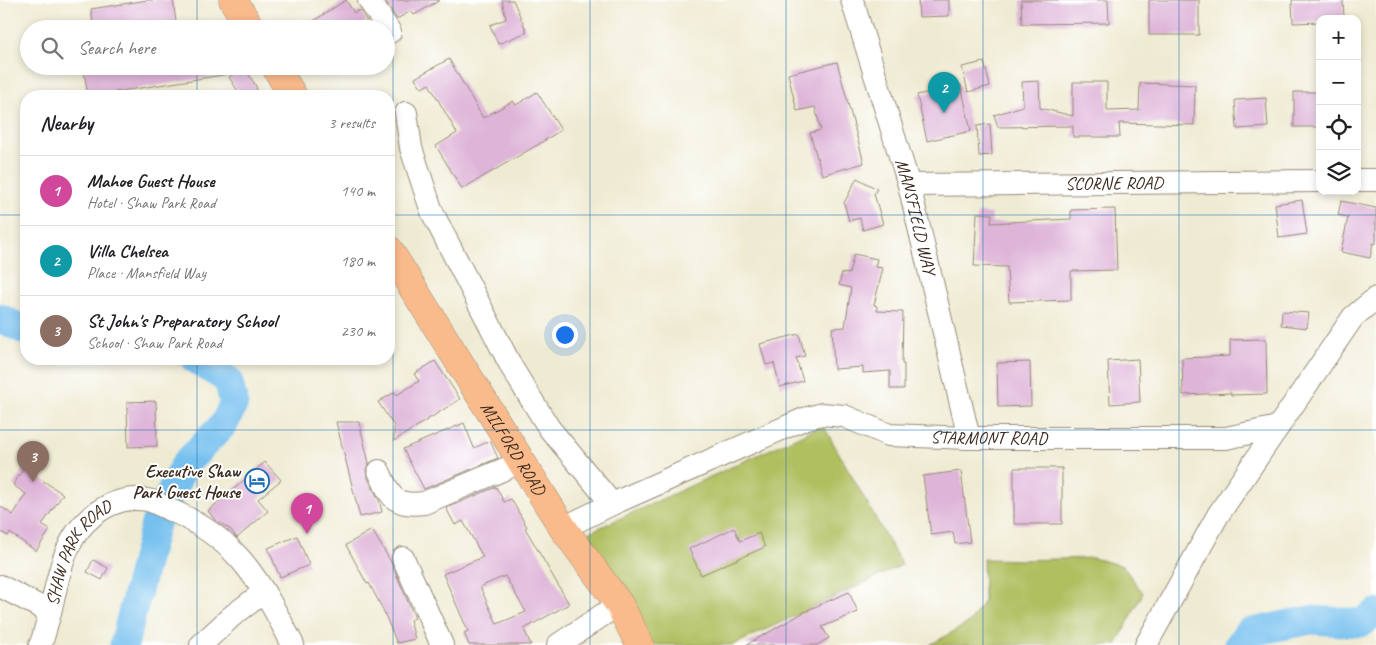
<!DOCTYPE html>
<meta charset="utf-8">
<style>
:root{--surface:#fff;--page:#f6f6f6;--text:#202124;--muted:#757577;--line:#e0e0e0;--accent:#111827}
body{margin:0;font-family:Caveat,sans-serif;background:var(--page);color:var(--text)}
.controls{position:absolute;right:15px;top:15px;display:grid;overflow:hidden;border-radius:10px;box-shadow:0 2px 8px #0003}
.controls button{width:45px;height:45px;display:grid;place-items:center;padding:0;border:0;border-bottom:1px solid var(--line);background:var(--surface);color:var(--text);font:25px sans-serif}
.you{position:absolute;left:564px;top:334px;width:18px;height:18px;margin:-12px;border:4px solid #fff;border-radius:50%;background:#1a73e8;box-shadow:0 0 0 8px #1a73e833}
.badge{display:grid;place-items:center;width:32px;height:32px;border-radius:50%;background:var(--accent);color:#fff;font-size:16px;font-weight:700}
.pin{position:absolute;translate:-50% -41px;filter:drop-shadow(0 1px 2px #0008)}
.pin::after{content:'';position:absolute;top:26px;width:18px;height:15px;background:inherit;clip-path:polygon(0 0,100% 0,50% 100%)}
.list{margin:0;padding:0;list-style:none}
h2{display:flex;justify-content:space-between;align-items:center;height:65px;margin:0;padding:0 20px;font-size:21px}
h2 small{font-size:16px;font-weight:400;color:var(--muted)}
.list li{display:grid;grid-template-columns:32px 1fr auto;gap:15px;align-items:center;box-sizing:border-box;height:70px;padding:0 20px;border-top:1px solid var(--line)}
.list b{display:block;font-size:19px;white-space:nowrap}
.list p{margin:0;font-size:16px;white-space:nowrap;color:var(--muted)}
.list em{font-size:16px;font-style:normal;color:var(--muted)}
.icon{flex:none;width:28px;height:28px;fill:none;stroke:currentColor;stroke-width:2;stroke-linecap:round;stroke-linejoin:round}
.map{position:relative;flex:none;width:1376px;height:645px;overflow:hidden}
.search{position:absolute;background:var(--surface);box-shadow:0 2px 8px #0003;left:20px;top:20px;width:375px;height:55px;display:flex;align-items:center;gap:12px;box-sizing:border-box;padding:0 18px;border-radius:28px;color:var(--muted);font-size:19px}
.panel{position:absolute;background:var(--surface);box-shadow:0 2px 8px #0003;left:20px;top:90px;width:375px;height:275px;border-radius:20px}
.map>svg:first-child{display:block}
.green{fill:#b0bf61;stroke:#767440}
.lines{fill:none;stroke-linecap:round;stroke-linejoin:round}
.river{stroke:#76c0ef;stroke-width:29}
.building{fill:#deb4d8;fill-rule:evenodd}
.minor-casing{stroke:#958a78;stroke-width:24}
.major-casing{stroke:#958a78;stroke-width:29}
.minor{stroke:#fff;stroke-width:22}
.major{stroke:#fabb8c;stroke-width:28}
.grid{fill:none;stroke:#1f6fb2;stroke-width:1;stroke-opacity:0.55}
.labels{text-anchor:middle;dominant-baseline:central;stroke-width:4;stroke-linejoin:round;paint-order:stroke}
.street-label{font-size:18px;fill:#3b2a1e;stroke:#fff}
.poi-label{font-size:18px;font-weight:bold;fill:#3b2a1e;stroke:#fff;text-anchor:end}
</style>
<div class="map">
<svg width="1376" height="645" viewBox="0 0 1376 645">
<rect width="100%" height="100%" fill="#fff"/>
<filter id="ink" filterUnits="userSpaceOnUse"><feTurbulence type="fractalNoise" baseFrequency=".02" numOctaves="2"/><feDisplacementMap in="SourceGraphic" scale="10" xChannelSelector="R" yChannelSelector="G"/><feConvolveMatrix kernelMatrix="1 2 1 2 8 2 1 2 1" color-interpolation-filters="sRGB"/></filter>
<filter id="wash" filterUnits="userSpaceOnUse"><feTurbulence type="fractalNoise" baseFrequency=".0096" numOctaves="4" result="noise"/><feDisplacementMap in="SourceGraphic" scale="20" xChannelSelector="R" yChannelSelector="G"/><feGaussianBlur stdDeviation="1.12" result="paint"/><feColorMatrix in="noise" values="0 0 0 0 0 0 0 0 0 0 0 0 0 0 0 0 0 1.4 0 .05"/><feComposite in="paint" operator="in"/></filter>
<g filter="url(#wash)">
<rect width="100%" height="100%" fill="#efebd3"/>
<path class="green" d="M823,425L902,565L733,645H636L575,539Z
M1093,558L1123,566L1143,593L1116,645H930L970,622L984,601L983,559L1023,560Z"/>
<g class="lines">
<path class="river" d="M0,318L26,331
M124,645L155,524L185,464L224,424L234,403L228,380L195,359
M1239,645L1247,633L1310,620L1361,623L1376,613"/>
</g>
<g id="blocks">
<path class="building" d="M148,0H173L177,29H94L91,9Z
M346,0L354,13L360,10L367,21L355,29H301Z
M385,0H440L414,15L411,11L397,19Z
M502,0H513L527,32L498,44L490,25L506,19Z
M918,0H949V16L919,17Z
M1021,0H1108L1109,23L1022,24Z
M1149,0H1199V35H1149Z
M1292,0H1343L1344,19H1320V22L1293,23Z
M449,59L483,118L513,101L516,105L537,92L561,130L539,144L462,189L436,146L457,133L429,84L422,88L415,78Z
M837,62L864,163L822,175L810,133L821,130L815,107L797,111L788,74Z
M984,62L990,86L968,92L962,67Z
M83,66H228L229,74L115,92L116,96H88Z
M244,67L256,86L258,96H241L229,77Z
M1039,81L1040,108L1073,116V82H1107V111L1139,110L1140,83L1195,85L1194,125L1119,123L1120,137H1073V126L998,127L994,115L1023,106L1022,82Z
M961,85L971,131L927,141L917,95Z
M1294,92H1320V127H1294Z
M1266,98L1268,127L1237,129L1235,100Z
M990,124L992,155L979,156L977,126Z
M857,178L877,189L874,194L883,224L863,230L860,218L849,221L844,203Z
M1302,200L1307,234L1279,238L1275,204Z
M1341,201L1376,208V244L1373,243L1370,258L1341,252L1348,217L1338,215Z
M1115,209L1117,270L1071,271V300L1009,302L1007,267L974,266L977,213L992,214L991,223L1071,219V210Z
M854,254L877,259L875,267L883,268L874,305L877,306V311L903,312L902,364H904V389H890V371L863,373V367L834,369L832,328L845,327L851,288L839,285L842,273L849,274Z
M1282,311L1309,313L1307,328L1281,325Z
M799,334L805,356L796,358L803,381L780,387L774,363L766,365L760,344Z
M1266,339L1267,394L1231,395V393L1183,395L1182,358L1230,356V340Z
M1138,359L1140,402L1110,404L1108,361Z
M435,361L460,399L394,441V426L378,402L395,392L397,395L419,381L414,374Z
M1030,362L1031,406L998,407L997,363Z
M156,401L157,446L128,447L127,402Z
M336,422H359L369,463L366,469L367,476L379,500L382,512L360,517Z
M464,423L474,448L490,441L498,458L424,489L403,449Z
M265,462L281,480L258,499L268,511L237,538L231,530L215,520L208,511Z
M24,468L63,494L42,525L50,530L36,551L10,533L8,536L0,531V506L13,515L26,494L13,485Z
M1014,468H1062V524H1014Z
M961,471L970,542L955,544L953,532L931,535L923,476Z
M496,487L504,502L511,499L527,527L525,528L569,604L524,629L531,645H469L464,633L468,631L443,574L483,557L463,521L455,525L446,508ZM505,576L526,612L497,624L480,587Z
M734,528L740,541L759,533L765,547L701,575L689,549Z
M372,530L391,562L415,618L410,620L415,639L397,643L382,608L369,583L367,584L346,545Z
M297,536L309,565L280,577L268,548Z
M93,560L108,568L102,580L87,572Z
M849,592L858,612L822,627L829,638L817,645H746L810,609Z"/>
</g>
</g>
<g filter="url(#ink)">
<use href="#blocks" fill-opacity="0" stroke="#958a78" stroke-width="1"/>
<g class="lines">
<defs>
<g id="minor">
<path d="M369,0L390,32"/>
<path id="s1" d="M852,0L909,185L969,438"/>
<path d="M406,113L411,148L432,212L512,368L549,428L612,504"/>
<path d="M1357,180H1376"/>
<path id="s2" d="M909,185L1320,181"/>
<path d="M379,471C390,496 393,507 424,503L521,462"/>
<path id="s3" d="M563,528L612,504L804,419L822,414L844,416L889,435L969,438H1226L1278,427L1353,317L1376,298"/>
<path d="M403,558L442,645"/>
<path d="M0,586L50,612"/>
<path id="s4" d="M40,645C44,638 45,628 48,620C56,591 60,555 78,531C95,509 120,495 147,500C154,501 162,506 168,509C197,521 221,537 242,561C263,586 278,616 293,645"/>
<path d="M201,645L232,616L264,592"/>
<path d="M558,645L619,604"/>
<path d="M1146,645L1218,515L1278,427"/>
</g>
<g id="major">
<path d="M233,0L251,29"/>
<path d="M275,66L293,96"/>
<path id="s5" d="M389,250L563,528L619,604L640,645"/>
</g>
</defs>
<use href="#minor" class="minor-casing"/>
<use href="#major" class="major-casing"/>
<use href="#minor" class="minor"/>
<use href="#major" class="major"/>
</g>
</g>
<path class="grid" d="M197,0V29M393,0V645M590,0V645M786,0V645M983,0V645M1179,0V645M197,66V96M0,215H26M389,215H1376M197,359V645M0,430H1376"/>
<defs>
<symbol id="hotel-ring" viewBox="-11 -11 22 22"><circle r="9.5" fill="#fff" stroke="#1f6fb2" stroke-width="1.5"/><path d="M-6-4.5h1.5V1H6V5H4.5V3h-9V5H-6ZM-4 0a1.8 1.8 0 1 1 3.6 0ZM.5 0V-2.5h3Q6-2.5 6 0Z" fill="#1f6fb2"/></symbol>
</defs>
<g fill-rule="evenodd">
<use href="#hotel-ring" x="243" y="467" width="28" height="28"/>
</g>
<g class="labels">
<g class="street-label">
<text stroke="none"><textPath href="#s2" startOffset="205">SCORNE ROAD</textPath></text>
<text stroke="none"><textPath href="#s1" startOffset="226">MANSFIELD WAY</textPath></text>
<text stroke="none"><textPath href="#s3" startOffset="454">STARMONT ROAD</textPath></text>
<text stroke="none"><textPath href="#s5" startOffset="234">MILFORD ROAD</textPath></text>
<text stroke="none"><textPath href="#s4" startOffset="102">SHAW PARK ROAD</textPath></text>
</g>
<g class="poi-label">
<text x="240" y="471">Executive Shaw<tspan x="240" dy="21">Park Guest House</tspan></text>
</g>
</g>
</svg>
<div class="controls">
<button>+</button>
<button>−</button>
<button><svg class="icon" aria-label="locate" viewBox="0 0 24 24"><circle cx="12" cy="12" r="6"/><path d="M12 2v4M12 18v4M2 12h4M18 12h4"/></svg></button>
<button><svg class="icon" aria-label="layers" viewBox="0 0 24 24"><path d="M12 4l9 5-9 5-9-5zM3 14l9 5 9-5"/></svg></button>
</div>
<div class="you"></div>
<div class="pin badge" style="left:307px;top:534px;background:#d1479c">1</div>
<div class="pin badge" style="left:944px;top:113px;background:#0f9aa8">2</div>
<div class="pin badge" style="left:33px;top:482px;background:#8d6e63">3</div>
<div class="search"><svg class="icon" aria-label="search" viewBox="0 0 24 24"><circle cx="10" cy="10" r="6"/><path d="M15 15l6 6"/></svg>Search here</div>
<section class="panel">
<h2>Nearby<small>3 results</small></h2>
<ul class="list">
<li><span class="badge" style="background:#d1479c">1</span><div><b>Mahoe Guest House</b><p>Hotel · Shaw Park Road</p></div><em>140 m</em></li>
<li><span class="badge" style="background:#0f9aa8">2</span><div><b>Villa Chelsea</b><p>Place · Mansfield Way</p></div><em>180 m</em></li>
<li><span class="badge" style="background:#8d6e63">3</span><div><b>St John's Preparatory School</b><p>School · Shaw Park Road</p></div><em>230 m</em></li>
</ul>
</section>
</div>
